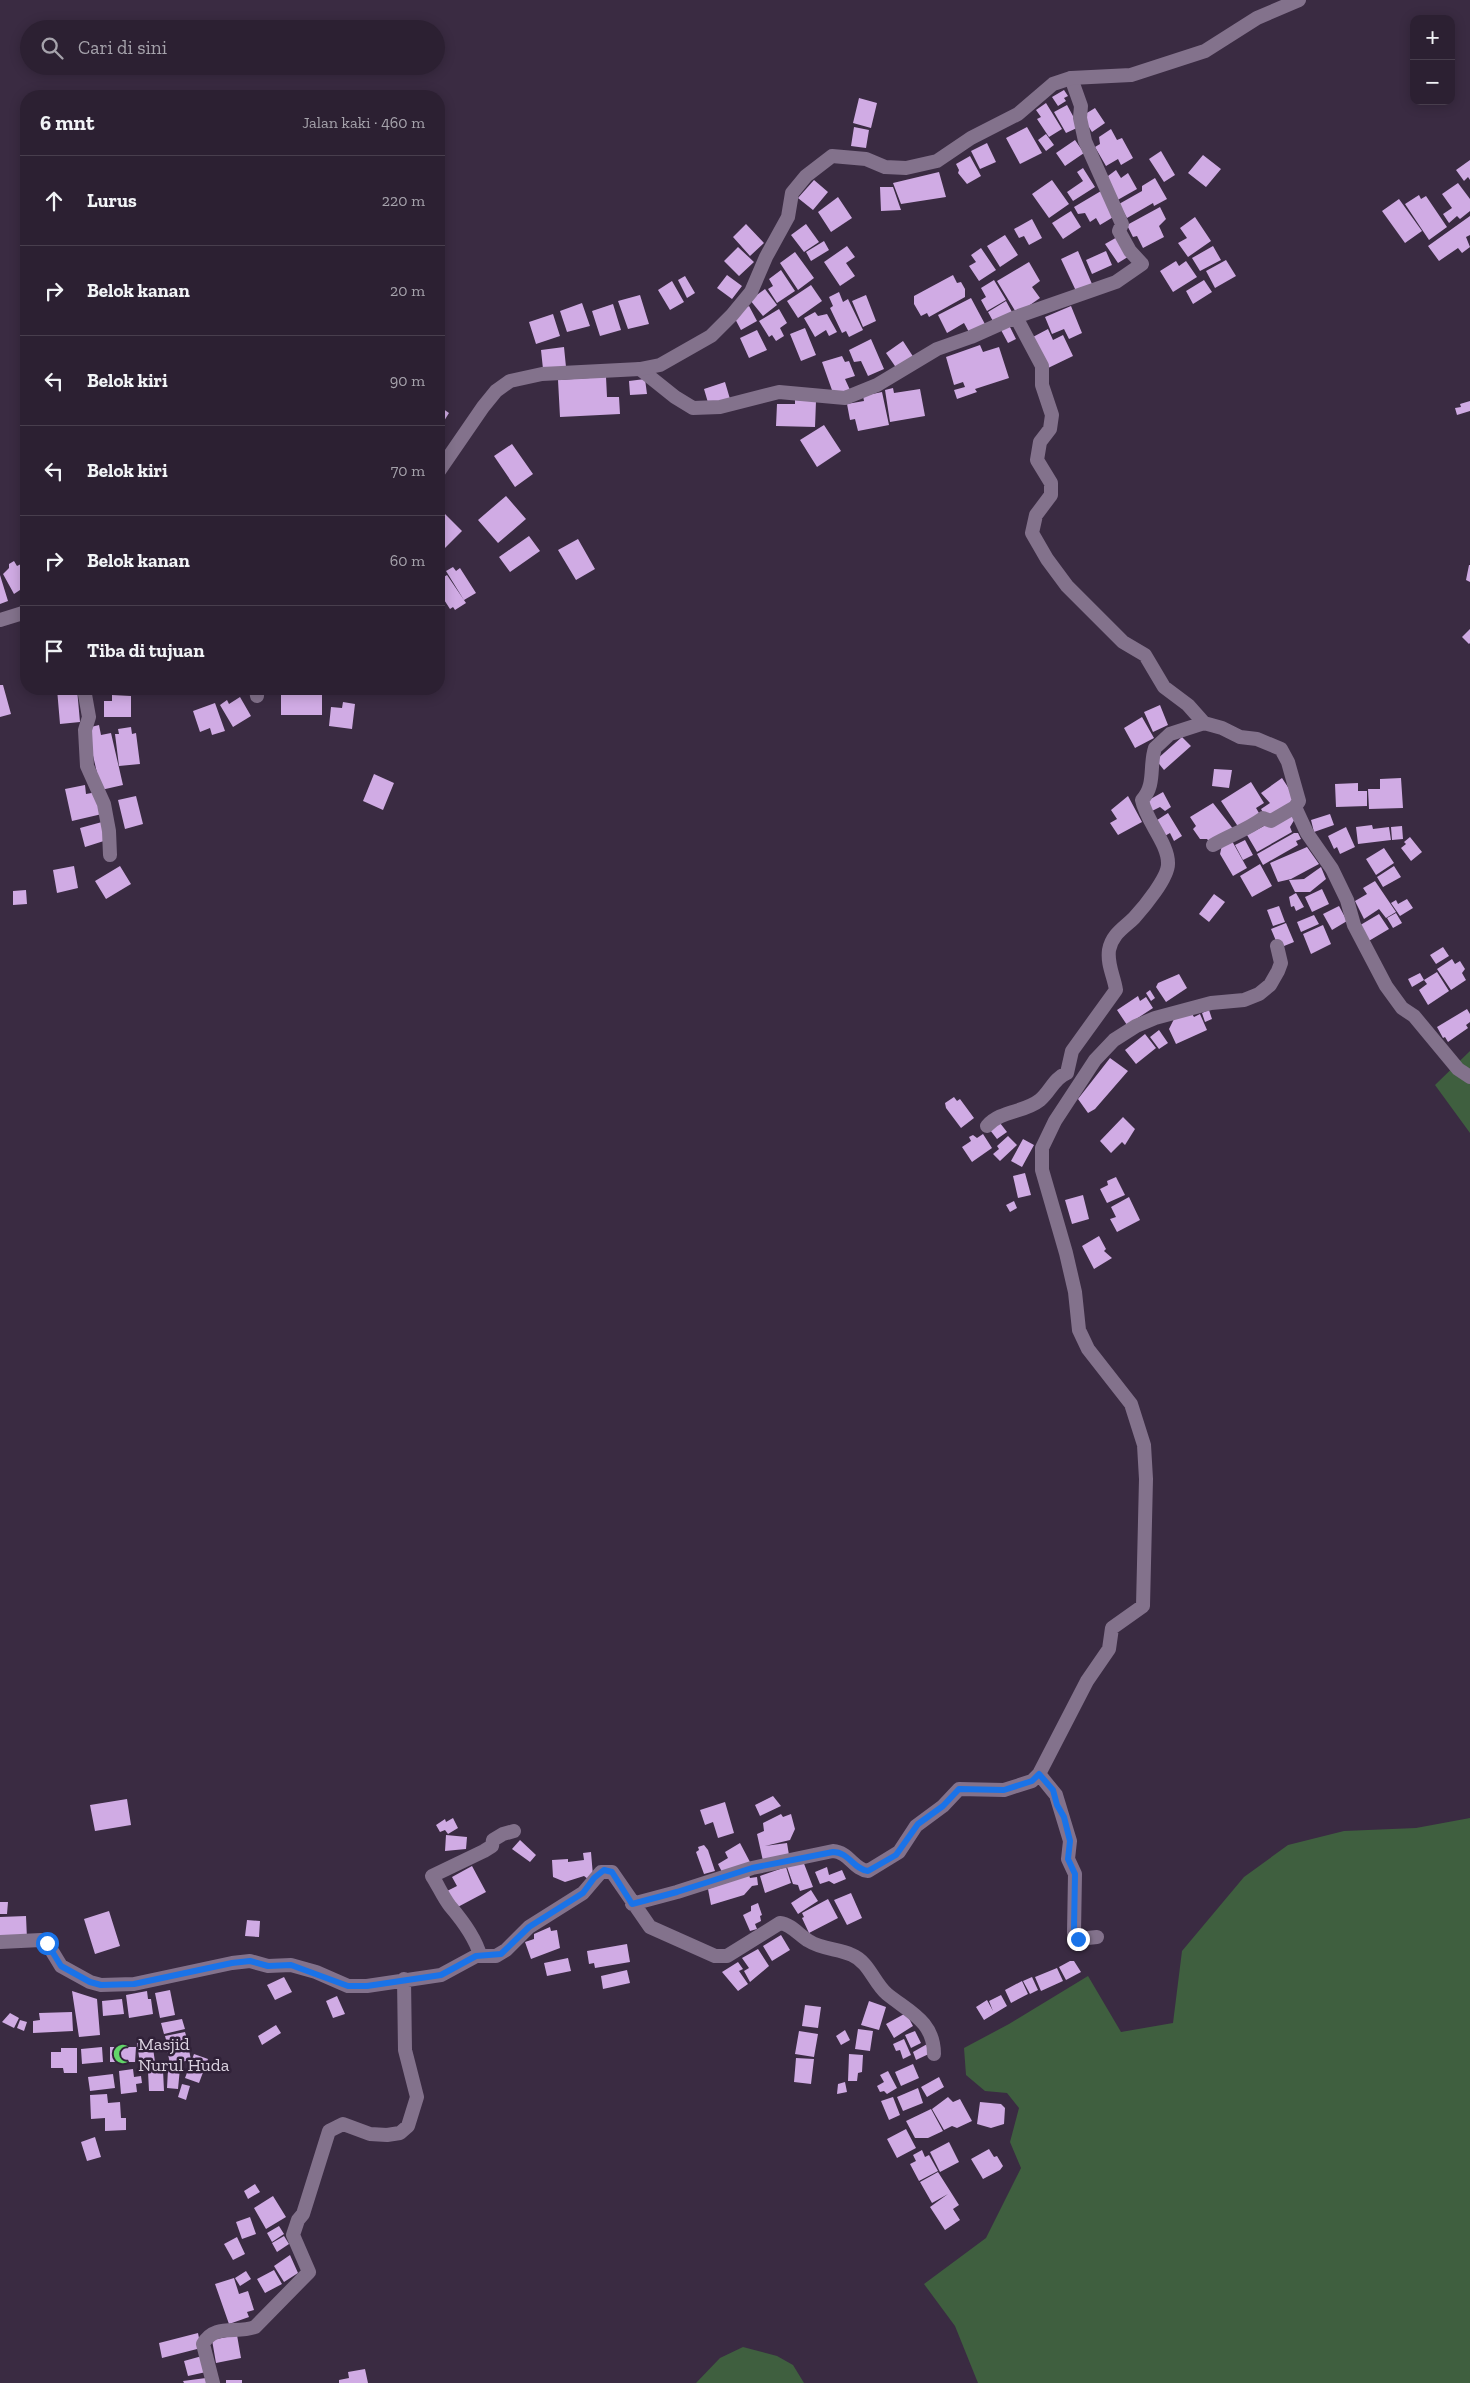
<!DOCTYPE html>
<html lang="id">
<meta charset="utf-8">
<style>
:root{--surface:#2c2032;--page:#382d3e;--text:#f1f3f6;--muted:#a6a3ac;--line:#483e4d}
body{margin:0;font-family:"Zilla Slab",serif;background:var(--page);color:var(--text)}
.controls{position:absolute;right:15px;top:15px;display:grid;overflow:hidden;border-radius:10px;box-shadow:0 2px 12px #0003}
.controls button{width:45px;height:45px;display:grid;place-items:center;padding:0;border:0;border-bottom:1px solid var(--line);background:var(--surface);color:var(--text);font:25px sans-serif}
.stop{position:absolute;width:15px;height:15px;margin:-11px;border:4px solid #1a73e8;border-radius:50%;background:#fff}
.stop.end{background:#1a73e8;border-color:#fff;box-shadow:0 1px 5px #0008}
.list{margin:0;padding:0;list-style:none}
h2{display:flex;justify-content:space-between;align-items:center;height:65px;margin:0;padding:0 20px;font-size:21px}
h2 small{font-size:16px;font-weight:400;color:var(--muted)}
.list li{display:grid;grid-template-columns:32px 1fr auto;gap:15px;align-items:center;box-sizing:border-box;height:90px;padding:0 20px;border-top:1px solid var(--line)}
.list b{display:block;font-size:19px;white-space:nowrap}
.list em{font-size:16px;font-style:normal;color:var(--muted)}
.icon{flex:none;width:28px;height:28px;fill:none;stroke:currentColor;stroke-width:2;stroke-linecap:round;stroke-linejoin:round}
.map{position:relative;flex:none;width:1470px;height:2383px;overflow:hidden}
.search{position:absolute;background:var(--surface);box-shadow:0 2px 12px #0003;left:20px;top:20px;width:425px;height:55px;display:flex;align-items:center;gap:12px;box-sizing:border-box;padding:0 18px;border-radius:28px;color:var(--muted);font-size:19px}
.panel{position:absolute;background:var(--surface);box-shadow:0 2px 12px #0003;left:20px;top:90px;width:425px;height:605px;border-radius:20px}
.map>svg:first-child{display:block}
.green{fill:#3f5f3f}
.building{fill:#d0abe4}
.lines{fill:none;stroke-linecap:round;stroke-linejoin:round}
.minor{stroke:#83728c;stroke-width:14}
.tertiary{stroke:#83728c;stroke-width:14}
.route{stroke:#1a73e8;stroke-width:6}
.labels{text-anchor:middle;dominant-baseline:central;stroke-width:5;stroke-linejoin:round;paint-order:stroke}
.poi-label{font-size:18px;fill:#dcd3e1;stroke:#302138;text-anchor:start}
</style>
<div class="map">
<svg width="1470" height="2383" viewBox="0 0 1470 2383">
<rect width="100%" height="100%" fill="#3a2b42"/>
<path class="green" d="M1470,1051V1133L1435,1085Z
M1470,1818V2383H978L955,2326L924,2284L986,2238L1021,2168L1010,2142L1019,2108L1007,2093L985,2091L966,2075L964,2048L1009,2024L1088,1976L1121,2032L1173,2023L1182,1951L1244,1877L1288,1845L1344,1831L1416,1828Z
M743,2347L777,2356L793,2365L804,2383H696L720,2358Z"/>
<path class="building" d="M1064,90L1068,96L1064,98L1066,101L1058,106L1052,97Z
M859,98L877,103L871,128L853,123Z
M1046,103L1062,129L1049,137L1037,119L1041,117L1036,110Z
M1067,105L1079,127L1066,133L1054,112Z
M1095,108L1105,123L1092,132L1082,116Z
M854,127L869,130L866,148L851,146Z
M1027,127L1042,153L1020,164L1006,138Z
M1111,129L1117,140L1122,138L1133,158L1121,165L1118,159L1106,166L1095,147L1100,144L1099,137Z
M1046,134L1054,145L1046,151L1038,140Z
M1075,140L1084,153L1065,166L1056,153Z
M987,143L996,162L980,169L971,151Z
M1161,151L1175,175L1164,182L1149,159Z
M1203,155L1221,169L1206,187L1188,173Z
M970,156L981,176L967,184L958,173L959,170L956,164Z
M1470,160V180L1468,177L1464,181L1456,170Z
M1083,168L1095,187L1073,201L1067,192L1083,181L1077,172Z
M1116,170L1121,178L1128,173L1137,189L1114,202L1108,176Z
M939,172L946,197L901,204L893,183Z
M1155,178L1167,199L1154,206L1153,203L1127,218L1119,204L1142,191V186Z
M814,180L828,192L813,210L798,198Z
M1052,180L1069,204L1049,218L1032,194Z
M1458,183L1470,199V211L1460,219L1457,216L1449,223L1443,214L1452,208L1442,194Z
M880,187H893L901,210L881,211Z
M1101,191L1115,216L1100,225L1096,218L1090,222L1085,213L1078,214L1074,207Z
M1419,195L1421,199L1426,196L1447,227L1429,240L1405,204Z
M838,197L852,218L831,232L818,212Z
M1399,199L1422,231L1405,243L1382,211Z
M1160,207L1166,219L1159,226L1164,237L1143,248L1137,236L1133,237L1127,225Z
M1071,211L1081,227L1063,239L1052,223Z
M1470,216V235L1466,237L1470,247L1462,253L1458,248L1439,261L1428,246Z
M1195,217L1211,241L1188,257L1178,243L1187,238L1180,228Z
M1032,219L1042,238L1029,245L1024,236L1019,238L1014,229Z
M746,224L764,243L750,256L733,237Z
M806,224L819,242L804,252L791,235Z
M1005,235L1018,255L1000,267L987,246Z
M1119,236L1131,255L1118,263L1105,244Z
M824,241L829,250L811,261L806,252Z
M847,246L855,257L846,263L855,276L840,286L824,262Z
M1213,246L1221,260L1200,271L1192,258Z
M738,247L754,262L739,276L724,261Z
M981,248L996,270L979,281L969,266L976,262L971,255Z
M1078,251L1092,284L1076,291L1061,259Z
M1106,251L1112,265L1092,274L1086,260Z
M795,252L814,278L798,290L780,263Z
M1226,260L1236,276L1215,288L1206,271Z
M1176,261L1179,266L1186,261L1197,277L1173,292L1160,271Z
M1029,262L1040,281L1032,287L1040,298L1017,314L997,281Z
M781,270L795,291L777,303L768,289L773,286L769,279Z
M727,275L742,286L732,299L717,288Z
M953,275L957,283L961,282L965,289V297L929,317L927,313L921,316L914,304V296Z
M685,276L695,293L687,298L678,280Z
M994,280L1006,300L987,311L981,300L986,297L981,288Z
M1204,280L1212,292L1193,304L1186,291Z
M672,281L684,302L670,310L658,290Z
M811,285L822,301L798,318L787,301Z
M765,289L777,305L763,316L750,300Z
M839,292L843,302L848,299L863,330L849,337L846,331L842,333L830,308L833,306L829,297Z
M640,295L649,324L628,329L618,301Z
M866,295L876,321L863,327L852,301Z
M971,298L986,326L970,334L964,323L947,333L938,315Z
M1006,301L1012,312L994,323L988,312Z
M582,303L590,326L567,332L560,311Z
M613,304L621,330L600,336L592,311Z
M749,306L757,321L741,330L733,315Z
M1071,306L1082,333L1069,339L1064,329L1052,334L1045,317Z
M779,309L787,323L780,328L784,336L776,341L772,335L769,337L759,321Z
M815,312L818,316L827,314L837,332L829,336L826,330L815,337L804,318Z
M553,314L560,336L536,344L529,322Z
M1009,325L1016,339L1008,343L1001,330Z
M805,328L816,355L801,361L790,334Z
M1048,329L1053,340L1063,335L1073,356L1046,369L1031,338Z
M757,330L767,350L749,358L740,338Z
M871,339L884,369L868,376L861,361L854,362L849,350Z
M903,341L914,358L897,369L886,353Z
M980,345L983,352L999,347L1009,378L975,389L977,392L957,399L954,390L965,387L963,382L954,385L946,357Z
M564,347L566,367L543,369L541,350Z
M842,356L845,362L849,361L855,376L845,379L850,390L833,393L822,362Z
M606,377L607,397H619L620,414L560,417L558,380Z
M645,379L647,394L630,395L629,381Z
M725,382L730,399L709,406L704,389Z
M893,388L894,393L920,389L925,416L890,422L885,390Z
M882,392L889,425L858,431L855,419L850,420L847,404L864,401L863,396Z
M795,400L816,401L815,427L776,426L777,404H795Z
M1470,401V411L1457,415L1455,408L1461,407L1460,404Z
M439,406L449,413L439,429Z
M824,425L841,451L817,467L800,440Z
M512,444L533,474L515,487L494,456Z
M506,496L526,519L498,543L478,520Z
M441,510L462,531L439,554V512Z
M529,536L540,551L510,572L499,557Z
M578,539L595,569L576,580L558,550Z
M14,561L17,566L25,562L26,564V586L14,594L3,574L9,568V564Z
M1469,565H1470V582L1466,580Z
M453,567L456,571L460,568L476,593L464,600L446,571Z
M0,575L8,601L0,604Z
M447,575L466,603L455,610L453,607L450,609L439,592V580Z
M26,619V634L21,621Z
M1470,629V643L1469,644L1462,637Z
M0,685H3L11,714L0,717Z
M57,689H77L80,722L60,724Z
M112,695L131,696V717H104V701H112Z
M281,695H322V715H281Z
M240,697L251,716L233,727L220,705L227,700L229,704Z
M343,702L355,704L352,729L329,726L331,707L342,708Z
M215,703L225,731L212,735L210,728L200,732L193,711Z
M1160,705L1168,725L1153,732L1144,712Z
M1142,717L1154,738L1135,748L1124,728Z
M99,725L101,735L111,733L123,785L101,790L88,734L91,727Z
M131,727L132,734L136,733L140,764L119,766L115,734H119L118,729Z
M1182,737L1191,746L1164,770L1156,760Z
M1214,769L1232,770L1229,788L1212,786Z
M374,774L394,783L383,810L363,801Z
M1282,778L1297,801L1268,821L1261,809L1270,803L1261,793Z
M1401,778L1403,808L1369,809L1368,789H1380V779Z
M1251,782L1264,803L1256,808L1262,818L1241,831L1221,801Z
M1358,783V791H1367V806L1336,807L1335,784Z
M85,785L86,794L97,792L102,814L72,821L65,789Z
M1163,792L1171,807L1165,811L1160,807L1152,811L1147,801Z
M136,796L143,824L125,829L118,800Z
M1128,796L1142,822L1118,835L1110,823L1117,819L1111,810Z
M1213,803L1234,830L1211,844L1207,839H1200L1193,829L1196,826L1190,817Z
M1292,811L1296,817L1290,827L1292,832L1257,852L1247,835Z
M1168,813L1182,836L1174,841L1170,833L1163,837L1154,822Z
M1330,814L1334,825L1314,832L1311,820Z
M102,822L107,840L85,847L80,828Z
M1372,825L1373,829L1389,827L1391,840L1358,844L1356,827Z
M1402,826L1403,839L1392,840L1391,827Z
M1346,827L1355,847L1340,854L1337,847L1334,849L1328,836Z
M1294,833H1298L1301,839L1296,841L1298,845L1263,865L1257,854Z
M1410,837L1422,852L1411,861L1401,848L1406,844L1404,842Z
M1245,840L1253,855L1243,860L1235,845Z
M1232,841L1247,868L1233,876L1220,854L1222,845Z
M1307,847L1319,864L1291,879L1278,882L1270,863Z
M1384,848L1394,863L1376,875L1366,859Z
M1260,864L1272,886L1252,897L1240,876Z
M74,866L78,888L57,893L53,870Z
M120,866L131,884L106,899L95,881Z
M1394,866L1401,877L1383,887L1377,877Z
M1321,867L1326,879L1310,892H1295L1289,880L1304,879Z
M1375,881L1396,912L1386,918L1379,909L1364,919L1355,901L1367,894L1363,888Z
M1322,889L1329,904L1312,912L1305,897Z
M26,890L27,904L13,905V891Z
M1296,893L1304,907L1296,911L1294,906L1291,907L1289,897Z
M1214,894L1225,902L1209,922L1199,914Z
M1407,899L1413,908L1400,916L1391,903L1396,900L1398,904Z
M1279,906L1285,922L1273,926L1267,910Z
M1339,906L1347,921L1332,930L1323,914Z
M1396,913L1402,923L1393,928L1387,918Z
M1379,914L1389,929L1367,942L1357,927Z
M1314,915L1319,924L1301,932L1297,922Z
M1286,923L1294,942L1279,948L1271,929Z
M1323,925L1331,944L1311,954L1303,934Z
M1443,947L1449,956L1436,964L1430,955Z
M1452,959L1455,964L1460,961L1465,969L1462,973L1466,980L1451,990L1437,969Z
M1437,972L1449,991L1428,1005L1419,990L1427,984L1424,980Z
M1420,973L1424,980L1412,987L1408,979Z
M1179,974L1187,988L1166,1002L1156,987L1158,983Z
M1150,990L1155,998L1151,1001L1146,993Z
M1138,996L1140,1001L1146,997L1153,1008L1127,1025L1117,1010Z
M1467,1009L1470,1014V1022L1466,1025L1468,1028L1448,1042L1445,1037L1443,1038L1437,1027Z
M1209,1010L1212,1019L1205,1022L1202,1013Z
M1191,1012L1194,1017L1200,1014L1207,1030L1176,1044L1169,1029L1174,1019Z
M1159,1030L1168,1043L1159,1049L1150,1037Z
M1145,1034L1156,1048L1136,1064L1125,1050Z
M1110,1058L1128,1071L1095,1109L1088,1113L1078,1099Z
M954,1097L957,1101L960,1099L974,1118L961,1128L946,1108L945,1103Z
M1123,1117L1135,1129L1125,1145L1122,1142L1111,1153L1100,1141Z
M1000,1123L1007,1132L997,1139L990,1130Z
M983,1134L992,1148L972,1162L962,1147L971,1141L969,1137L973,1135L977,1138Z
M1008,1136L1017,1145L1000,1161L993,1154L999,1149L997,1146Z
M1023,1139L1034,1145L1022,1167L1011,1161Z
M1025,1173L1031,1195L1018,1198L1013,1176Z
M1116,1177L1125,1195L1107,1203L1100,1189L1108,1185L1107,1181Z
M1083,1195L1089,1219L1072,1224L1065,1200Z
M1129,1197L1140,1220L1117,1232L1110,1219L1116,1217L1111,1207Z
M1014,1201L1017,1208L1010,1212L1006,1205Z
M1099,1236L1106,1249L1104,1251L1112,1258L1094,1269L1082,1246Z
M773,1796L781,1806L760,1816L755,1805Z
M127,1799L131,1825L95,1831L90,1805Z
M725,1802L734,1833L718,1838L713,1822L705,1825L700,1810Z
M781,1814L783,1817L791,1814L795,1829L790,1840L765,1846L787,1843L789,1855L763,1861L757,1834L764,1831L763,1823Z
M453,1818L458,1828L448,1834L445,1830L440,1832L436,1825L445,1819L446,1822Z
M446,1835L467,1837L466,1849L445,1851Z
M520,1840L536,1855L530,1862L512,1849Z
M740,1843L750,1862L724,1876L718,1864L728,1858L725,1852Z
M704,1845L708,1850L715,1871L704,1874L696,1852L699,1850L698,1847Z
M591,1852L593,1876L588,1879L584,1876L565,1882L553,1877L552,1860L568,1859V1862L584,1860L583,1853Z
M803,1861L813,1887L800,1891L798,1885L793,1884L787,1867Z
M472,1866L486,1892L454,1909L445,1892L457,1886L452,1877Z
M786,1867L791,1883L765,1893L760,1876Z
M827,1867L829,1875L842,1870L846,1879L834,1884L829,1881L820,1884L815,1872Z
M749,1875L750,1878L757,1877L758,1885L752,1886L744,1895L711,1905L708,1889Z
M811,1890L818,1901L798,1914L791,1903Z
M851,1893L862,1918L847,1925L834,1900Z
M828,1899L838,1918L809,1933L802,1918L804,1917L802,1913Z
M0,1902H8L7,1914H0Z
M758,1903L762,1915L760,1916L761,1921L755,1924L757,1929L750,1931L743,1915L751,1911V1906Z
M109,1911L120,1946L95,1954L84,1919Z
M26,1916L27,1939L0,1941V1917Z
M247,1920L260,1921L259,1937L245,1936Z
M550,1927L551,1931L557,1930L560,1948L531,1959L525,1942L534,1939V1934Z
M781,1935L790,1950L772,1961L763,1946Z
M627,1944L630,1962L595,1968L594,1963L589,1964L587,1951Z
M758,1949L769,1966L750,1982L744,1971L749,1968L742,1958Z
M568,1958L571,1971L547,1976L544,1963Z
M1070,1961H1074L1081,1972L1066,1980L1059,1967Z
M738,1962L743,1969L739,1971L748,1984L738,1991L722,1972Z
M1057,1968L1063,1981L1041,1991L1035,1977Z
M627,1970L630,1983L603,1989L601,1976Z
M284,1977L292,1992L275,2000L267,1985Z
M1032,1977L1038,1990L1030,1994L1023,1981Z
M1022,1981L1028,1994L1011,2003L1005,1990Z
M170,1990L175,2015L160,2018L155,1993Z
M72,1991L97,1999L100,2035L79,2037Z
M147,1991L148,1999H151L153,2014L129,2018L126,1995Z
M1001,1995L1007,2006L984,2020L976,2007L987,2000L993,2011L989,2001Z
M337,1996L345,2014L333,2018L326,2001Z
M122,1999L124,2014L103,2016L102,2001Z
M869,2001L886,2007L879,2030L861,2025Z
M805,2005L821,2007L818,2028L802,2026Z
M72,2012L73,2031L33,2033V2021L40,2020L39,2013Z
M10,2013L19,2018L14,2028L2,2022Z
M906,2013L913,2026L894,2038L886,2024Z
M182,2019L185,2029L164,2034L161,2023Z
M20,2020L27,2022L24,2031L17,2028Z
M276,2025L281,2033L262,2045L258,2036Z
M858,2029L873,2031L870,2051L855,2049Z
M845,2030L850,2040L841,2045L836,2036Z
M799,2031L818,2034L814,2057L795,2054Z
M915,2031L921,2043L911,2048L905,2035Z
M185,2032L188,2042L168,2047L165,2036Z
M904,2039L911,2055L903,2059L900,2050L896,2051L893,2044Z
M152,2041L155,2062L140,2064L137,2043Z
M929,2043L933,2052L916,2060L913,2052Z
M188,2045L191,2060L170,2064L167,2049Z
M102,2047L103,2062L82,2064L81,2049Z
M110,2047H136L135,2062H110Z
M61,2048H77V2073H64L63,2068H51V2052H61Z
M194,2054L208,2059L199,2083L185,2078Z
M849,2054L863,2055L862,2072L858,2073L857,2081H848Z
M796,2058L814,2059L811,2084L794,2082Z
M913,2064L919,2078L901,2086L895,2072Z
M180,2068L178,2089L167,2088L168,2069Z
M133,2069L134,2077L141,2076L142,2083L136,2084L137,2092L121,2094L119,2071Z
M163,2070L164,2091H149L148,2071Z
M888,2071L897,2088L887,2094L884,2091L880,2092L877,2086L884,2082L880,2075Z
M113,2074L115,2088L90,2091L88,2077Z
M939,2077L944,2087L927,2097L921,2087Z
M845,2082L847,2092L837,2094L838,2084Z
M182,2084L190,2086L186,2100L178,2097Z
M918,2088L923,2103L903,2111L897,2097Z
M107,2094L108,2103L120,2102L121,2118H126V2130L105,2131V2118L91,2119L90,2095Z
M893,2097L900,2115L889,2120L881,2101Z
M948,2097L953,2102L960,2099L972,2121L957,2128L952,2126L944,2130L932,2109Z
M980,2102L1001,2104L1005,2108L1004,2124L991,2128L977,2124Z
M931,2109L943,2131L928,2138H915L906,2121Z
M906,2129L916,2148L897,2158L887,2139Z
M95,2137L101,2157L87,2161L81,2142Z
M949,2142L959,2162L940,2172L930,2152Z
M989,2149L994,2157L997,2156L1003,2166L1000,2170L983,2179L971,2159Z
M922,2150L925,2157L929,2155L938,2171L919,2181L910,2164L916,2161L913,2155Z
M938,2172L959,2205L953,2209L960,2220L945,2230L930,2207L948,2194L932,2203L920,2182Z
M255,2184L260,2192L248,2199L244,2191Z
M273,2196L286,2217L266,2229L254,2208Z
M250,2217L256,2234L242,2239L236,2222Z
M279,2226L284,2234L272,2242L267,2233Z
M284,2236L289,2244L277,2252L272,2243Z
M237,2237L245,2254L233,2260L224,2244Z
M290,2255L298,2273L284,2282L274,2266Z
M274,2270L282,2284L265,2293L257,2279Z
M246,2271L251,2279L240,2286L235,2278Z
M234,2278L239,2294L248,2291L254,2310L247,2312L249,2317L229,2324L215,2284Z
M198,2333L201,2348L162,2358L159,2343Z
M237,2335L241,2358L216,2363L212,2340Z
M202,2356L206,2372L188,2376L184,2361Z
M365,2369L368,2383H339V2380L349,2378L348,2372Z
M206,2378L207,2383H184L183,2381Z
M226,2380H242V2383H226Z"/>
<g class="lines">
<path class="minor" d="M1016,317L1116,282L1142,264L1130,251L1119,231L1122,224L1085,141L1080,118L1081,106L1071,78
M640,369L675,397L693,408L720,407L779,392L845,398L877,385L937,349L971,337L1016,317L1042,366V385L1052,415L1050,429L1040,442L1037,460L1051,483V495L1036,515L1032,533L1047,559L1067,586L1123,642L1145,655L1164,687L1188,705L1204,723L1222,728L1240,737L1257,739L1281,749L1288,762L1299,801L1295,807L1307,833L1332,869L1347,900L1354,925L1386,986L1402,1008L1414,1016L1458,1069L1470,1077
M84,689L89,717L85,730L87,766L104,804L109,831L110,855
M256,689L257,696
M1213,845C1230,835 1247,830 1263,818L1271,821L1295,807
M987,1126C1001,1110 1024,1113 1040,1100C1050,1092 1054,1078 1067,1073L1072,1051L1116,990C1114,976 1107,965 1109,950C1112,934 1124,928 1134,918C1144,907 1169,877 1168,863C1168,843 1146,821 1142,800C1156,785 1149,766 1155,748L1170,734L1204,723
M1039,1774L1056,1795L1070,1841L1068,1859L1075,1874L1074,1933L1078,1939L1097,1937
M632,1904L677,1892L752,1868L833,1851C849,1852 854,1870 868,1871L899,1852L916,1826L943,1806L959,1789L1004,1790L1032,1781L1039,1774L1087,1681L1109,1649L1112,1628L1143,1606L1146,1479L1144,1445L1131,1404L1088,1349L1079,1330L1075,1292L1066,1253L1042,1170V1148L1055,1121L1095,1060L1114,1040L1136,1026L1155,1018L1211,1003L1244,1000L1259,994L1270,985L1278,971L1281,963L1277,946
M0,1942L41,1940L47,1943L61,1966L90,1982L101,1985L134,1984L232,1963L250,1961L268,1966L291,1965L316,1972L348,1986H367L441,1975L476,1956H496L506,1950L529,1927L583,1893L601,1872H612L650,1927L715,1956H727L780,1923C791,1924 800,1936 809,1941C821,1949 839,1949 852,1955C869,1962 874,1983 887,1994C909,2012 934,2021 934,2054
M480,1955C475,1937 462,1920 450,1906C443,1897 438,1885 432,1876L484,1851L492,1846L493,1840L503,1834L514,1831
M213,2383L203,2344C214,2323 237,2334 255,2327L309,2272L293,2235L298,2220L303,2214L329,2131L343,2124L370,2134L387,2135L400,2133L408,2126L417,2097L405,2050L404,1979"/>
<path class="tertiary" d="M439,471L483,407L496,391L510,381L542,374L640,369L660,365L711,336L732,315L751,292L766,257L788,217L792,193L806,176L832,156L866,159L885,167L906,168L937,161L971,138L1018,114L1053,84L1071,78L1131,75L1205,51L1257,18L1299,0
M0,620L26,612"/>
</g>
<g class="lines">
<path class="route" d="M47,1943L61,1966L90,1982L101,1985L134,1984L232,1963L250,1961L268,1966L291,1965L348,1986H367L441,1975L476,1956L501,1954L529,1927L583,1893L594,1878L604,1870L612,1872L632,1904L677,1892L752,1868L833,1852C849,1852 853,1869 868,1871L896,1855L918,1824L943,1806L959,1789L1004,1790L1032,1781L1039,1774L1053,1790L1057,1805L1064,1817L1070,1841L1068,1859L1075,1874L1074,1928L1078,1939"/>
</g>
<defs>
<symbol id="mosque-bare" viewBox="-9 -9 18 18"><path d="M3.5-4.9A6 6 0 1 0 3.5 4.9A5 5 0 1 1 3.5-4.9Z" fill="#62d469" stroke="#302138" stroke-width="2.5" paint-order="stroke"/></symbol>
</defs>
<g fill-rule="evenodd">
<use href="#mosque-bare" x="109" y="2040" width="28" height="28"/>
</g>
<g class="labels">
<g class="poi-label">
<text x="138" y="2044">Masjid<tspan x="138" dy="21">Nurul Huda</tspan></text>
</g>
</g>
</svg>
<div class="controls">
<button>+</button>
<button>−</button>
</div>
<div class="stop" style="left:47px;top:1943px"></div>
<div class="stop end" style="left:1078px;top:1939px"></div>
<div class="search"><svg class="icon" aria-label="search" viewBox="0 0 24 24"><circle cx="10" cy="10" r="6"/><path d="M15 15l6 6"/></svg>Cari di sini</div>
<section class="panel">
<h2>6 mnt<small>Jalan kaki · 460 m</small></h2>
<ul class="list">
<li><svg class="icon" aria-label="ahead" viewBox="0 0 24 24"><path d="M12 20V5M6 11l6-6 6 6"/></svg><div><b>Lurus</b></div><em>220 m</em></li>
<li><svg class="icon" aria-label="right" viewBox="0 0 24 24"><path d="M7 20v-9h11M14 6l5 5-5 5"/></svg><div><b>Belok kanan</b></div><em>20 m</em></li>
<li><svg class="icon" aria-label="left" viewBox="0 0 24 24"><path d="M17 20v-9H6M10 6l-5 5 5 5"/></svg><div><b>Belok kiri</b></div><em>90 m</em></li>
<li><svg class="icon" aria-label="left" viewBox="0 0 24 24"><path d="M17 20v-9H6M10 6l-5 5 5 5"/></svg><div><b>Belok kiri</b></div><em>70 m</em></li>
<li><svg class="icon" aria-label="right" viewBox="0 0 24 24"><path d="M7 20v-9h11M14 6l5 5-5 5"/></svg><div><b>Belok kanan</b></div><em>60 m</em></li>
<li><svg class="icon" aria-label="arrive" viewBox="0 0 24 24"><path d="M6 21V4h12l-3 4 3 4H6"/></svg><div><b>Tiba di tujuan</b></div></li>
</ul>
</section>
</div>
